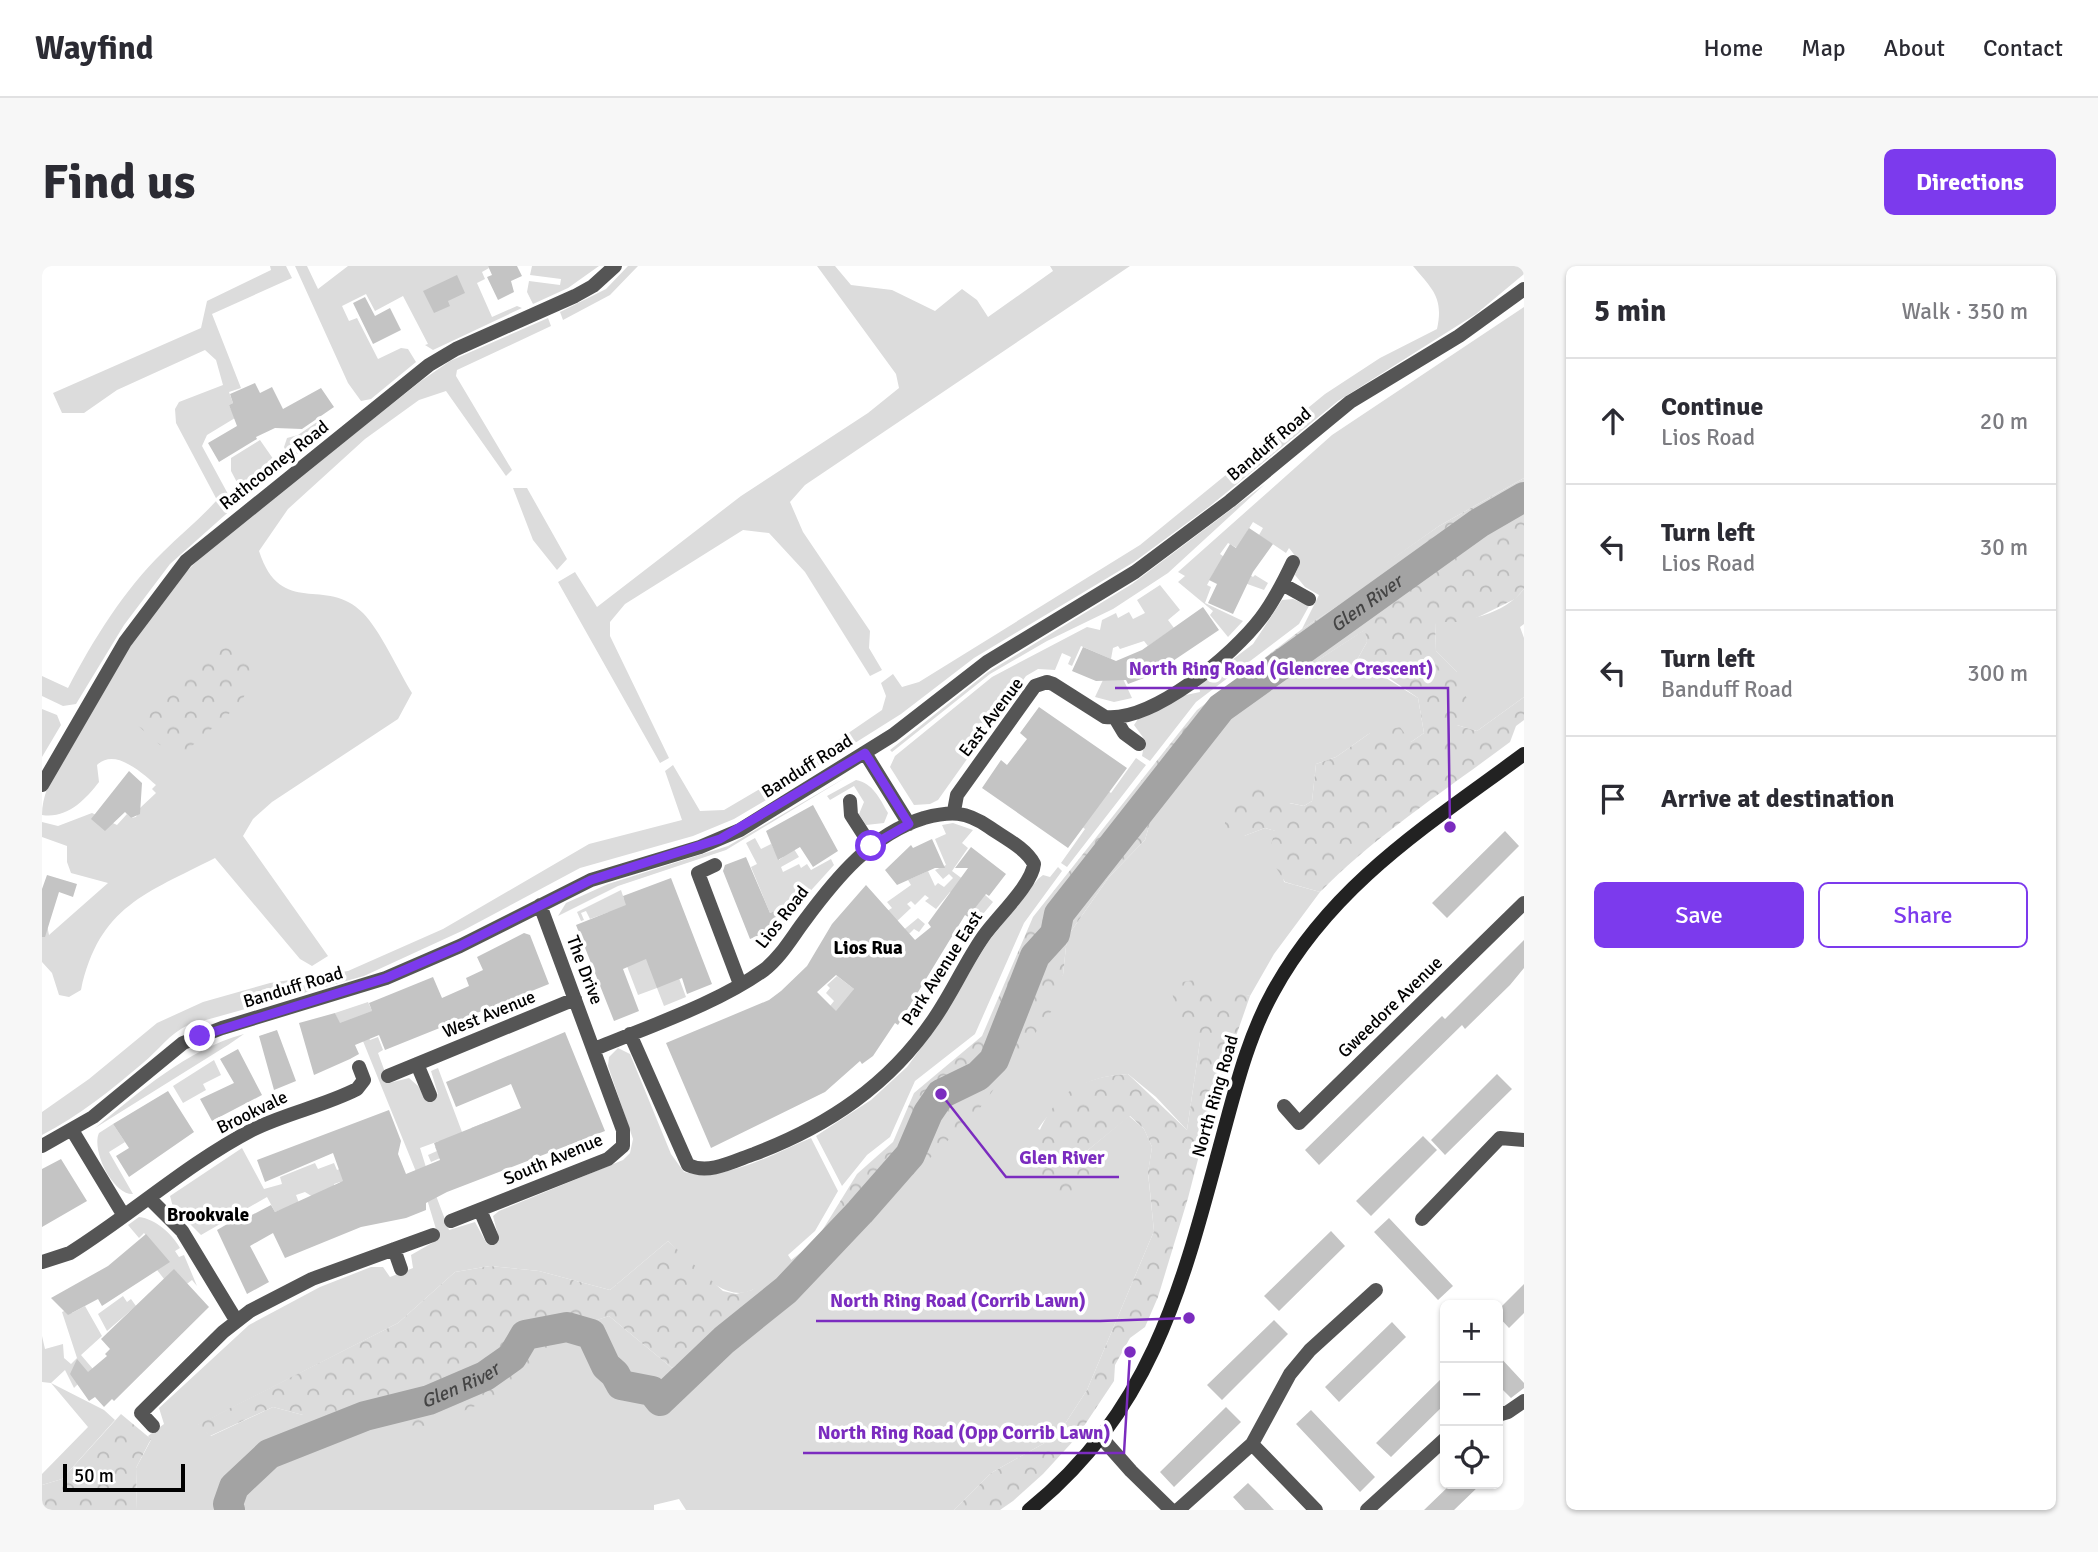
<!DOCTYPE html>
<meta charset="utf-8">
<style>
:root{--surface:#fff;--page:#f7f7f7;--text:#2b2b33;--muted:#7c7c81;--line:#e1e1e2;--accent:#7c3aed}
body{margin:0;font-family:Signika,sans-serif;background:var(--page);color:var(--text)}
.controls{position:absolute;right:21px;bottom:21px;display:grid;overflow:hidden;border-radius:10px;box-shadow:0 2px 5px #0004}
.controls button{width:63px;height:63px;display:grid;place-items:center;padding:0;border:0;border-bottom:2px solid var(--line);background:var(--surface);color:var(--text);font:35px sans-serif}
.scale{position:absolute;left:21px;bottom:18px;width:122px;box-sizing:border-box;padding-left:7px;border:4px solid #000;border-top:0;font-size:19px;line-height:24px;white-space:nowrap;color:#000;-webkit-text-stroke:5px #fff;paint-order:stroke}
.stop{position:absolute;width:21px;height:21px;margin:-16px;border:5px solid #7c3aed;border-radius:50%;background:#fff}
.stop.end{background:#7c3aed;border-color:#fff;box-shadow:0 2px 7px #0008}
.list{margin:0;padding:0;list-style:none}
h2{display:flex;justify-content:space-between;align-items:center;height:91px;margin:0;padding:0 28px;font-size:30px}
h2 small{font-size:23px;font-weight:400;color:var(--muted)}
.list li{display:grid;grid-template-columns:46px 1fr auto;gap:21px;align-items:center;box-sizing:border-box;height:126px;padding:0 28px;border-top:2px solid var(--line)}
.list b{display:block;font-size:26px;white-space:nowrap}
.list p{margin:0;font-size:23px;white-space:nowrap;color:var(--muted)}
.list em{font-size:23px;font-style:normal;color:var(--muted)}
.actions{display:flex;gap:14px;padding:21px 28px}
.actions a{flex:1;padding:16px 0;border:2px solid var(--accent);border-radius:10px;text-align:center;font-size:24px;color:var(--accent)}
.actions .main{background:var(--accent);color:#fff}
.icon{flex:none;width:38px;height:38px;fill:none;stroke:currentColor;stroke-width:2;stroke-linecap:round;stroke-linejoin:round}
.map{position:relative;flex:none;width:1482px;height:1244px;overflow:hidden;border-radius:10px}
header{display:flex;align-items:center;gap:42px;box-sizing:border-box;height:98px;padding:0 35px;background:var(--surface);border-bottom:2px solid var(--line)}
header strong{font-size:33px}
nav{display:flex;gap:38px;margin-inline-start:auto;font-size:24px}
.intro{display:flex;align-items:center;justify-content:space-between;box-sizing:border-box;height:168px;padding:0 42px}
h1{margin:0;font-size:49px}
.button{padding:18px 32px;border-radius:10px;background:var(--accent);color:#fff;font-size:24px;font-weight:700}
main{display:flex;gap:42px;padding:0 42px}
aside{flex:1;background:var(--surface);border-radius:10px;box-shadow:0 2px 5px #0004}
.map>svg:first-child{display:block}
.green{fill:#dcdcdc}
.forest{fill:url(#forest-crowns)}
.lines{fill:none;stroke-linecap:round;stroke-linejoin:round}
.river{stroke:#a3a3a3;stroke-width:30}
.building{fill:#c4c4c4;fill-rule:evenodd}
.minor{stroke:#555;stroke-width:14}
.secondary{stroke:#222;stroke-width:14}
.route{stroke:#7c3aed;stroke-width:9}
.labels{text-anchor:middle;dominant-baseline:central;stroke-width:7;stroke-linejoin:round;paint-order:stroke}
.street-label{font-size:18px;fill:#000;stroke:#fff}
.water-label{font-size:19px;font-style:italic;fill:#444;stroke:#fff}
.neighbourhood-label{font-size:19px;font-weight:bold;fill:#000;stroke:#fff}
.leader{fill:none;stroke:#7b2cbf;stroke-width:2.5}
.callout-dot{fill:#7b2cbf;stroke:#fff;stroke-width:2.5}
.callout-label{font-size:19px;text-anchor:middle;font-weight:bold;fill:#7b2cbf;stroke:#fff;stroke-width:7;stroke-linejoin:round;paint-order:stroke}
</style>
<header>
<strong>Wayfind</strong>
<nav><a>Home</a><a>Map</a><a>About</a><a>Contact</a></nav>
</header>
<div class="intro"><h1>Find us</h1><a class="button">Directions</a></div>
<main>
<div class="map">
<svg width="1482" height="1244" viewBox="0 0 1482 1244">
<defs>
<pattern id="forest-crowns" width="20" height="18" patternUnits="userSpaceOnUse" patternTransform="scale(1.75)"><rect width="20" height="18" fill="#dcdcdc"/><path d="M2 6a3 3 0 1 1 6 0M12 15a3 3 0 1 1 6 0" fill="none" stroke="#bbb"/></pattern>
</defs>
<rect width="100%" height="100%" fill="#fff"/>
<path class="green" d="M228,0H244L250,12L170,48L199,122L187,126L191,137L187,139L193,152L165,169L160,180L186,228H193L192,241L128,298L82,359L34,438L21,440L0,430V410L26,422C51,374 82,324 121,286C139,268 158,253 175,234L134,157L133,143L137,136L181,119L174,94L163,84L75,124L42,147H20L11,127L159,62L165,35L229,4Z
M253,0H265L276,23L306,0H446L447,2L440,6L443,13L435,17L450,51L475,40L480,42L391,84L383,79L386,78L361,30L333,45L324,28L300,40L307,55L315,52L336,93L359,82L366,83L374,96L329,133L319,135L306,117Z
M490,0H557L526,22L491,38L485,26L487,15L518,19L519,13L488,9Z
M586,0H596L568,29L521,54L518,46L564,23Z
M775,0H793L809,19L850,24L893,45L920,23L935,34L946,51L1011,5L1008,0H1088L763,219L748,236L761,266L828,365L827,382L840,404L828,410L763,306L727,267L701,264L583,338L568,356V370L627,492L618,497L516,316L533,306L555,341L699,230L826,147L857,122L854,108Z
M1371,0H1482V8L1434,48L1296,135L1168,240L1092,296L932,392L859,448L770,504L764,496L840,444L844,430L839,417L851,408L860,421L877,416L1098,279L1283,128L1338,92L1395,63C1402,31 1390,23 1371,0Z
M1482,41V212L1397,260L1345,297V308L1260,363L1277,329L1263,321L1253,309L1258,296L1247,282L1244,287L1217,269L1221,262L1211,256L1195,282L1186,277L1178,288L1211,311L1213,309L1226,317L1222,324L1172,306L1165,319L1169,321L1163,337L1201,355L1186,371L1168,349L1171,345L1136,316L1143,310L1136,306L1290,169Z
M506,52L509,60L415,104L414,110L470,204L464,210L404,125L377,134L323,173L246,243L217,285C239,353 284,309 321,347C338,364 357,406 370,427L356,453L230,536L211,553L201,570L286,690L270,700L258,693L173,592C105,627 57,640 39,724L27,731L17,729L10,707L0,696V657L5,659L7,669L66,617L29,607L25,596V580L0,571V556L16,560L50,547L75,559L85,548L89,552L94,551L98,542L114,527L110,523L114,519C99,506 73,482 55,499L57,516C43,534 25,553 0,549C0,518 24,488 39,462C76,399 112,334 166,284L379,115L408,95Z
M275,156L285,165L208,225L199,224L189,205V192L218,174L234,197L245,188L242,181L245,172L256,169Z
M1223,218L1126,307L1071,343L1005,375L948,408L850,486L848,484L946,406L1090,318Z
M471,222H485L525,293L515,304L491,274Z
M1118,319L1138,344L1126,354L1132,362L1106,380L1102,375L1078,383L1076,380L1071,382L1069,393L1039,380L1030,400L1026,398L1029,391L1020,387L1013,404L996,403L984,410L896,534L888,538L872,539L848,501L853,490L950,411L1045,361L1058,364L1060,354L1074,347L1076,352L1087,346L1091,353L1103,347L1095,334Z
M1482,323V358L1478,361L1482,372V431L1435,465L1415,459V406L1394,385L1393,356C1425,356 1461,349 1482,323Z
M1251,333L1267,340L1257,358L1154,436L1108,495L1100,490L1103,474L1092,459L1096,453L1139,430L1158,426L1157,419L1211,378L1240,334Z
M1324,363L1325,376L1315,394L1376,432L1382,467L1369,476L1328,467L1294,491L1274,498L1270,535L1262,540L1248,537L1202,570L1223,562L1234,565L1242,616L1278,626L1232,688L1208,730L1185,725L1158,775L1145,864L1114,831L1086,808C1039,811 1023,826 996,863L1046,884L1087,850L1102,863L1110,881L1106,907L1112,965L1045,1124L1015,1170L949,1207L912,1244H644L637,1233L612,1239V1244H95L94,1202L109,1174L106,1170L122,1158L117,1142L207,1059L278,1021L329,1001H341L348,1011L371,1002L369,989L397,973L384,930L393,927L407,964L433,956L445,978L457,973L451,950L457,945L581,894L588,887L591,873L566,800L567,791L576,782L588,788L629,888L642,906C683,916 731,888 769,872L796,925L773,965L746,989L750,995C737,1004 724,1018 710,1024C679,1039 646,993 626,975L568,1024L497,1005L448,1000L413,1006L356,1057L156,1159L169,1170L231,1141L261,1149L567,1050L630,1102L670,1076L705,1064L1021,709L1025,671L1067,611L1103,574L1111,546L1183,450L1229,417L1256,407Z
M1068,399L1075,400L1090,432L1072,436L1053,431Z
M0,443L15,449L19,459L0,491Z
M1094,492L1104,499L1025,601L1019,597L1043,563L1029,552L1049,513L1069,527Z
M631,499L658,545L682,544L747,506L753,517L692,553L651,570L538,602L422,664L322,710L146,759C127,768 117,784 101,797C69,824 37,850 0,869V846L47,813L115,757L161,736L228,717L306,705L401,663L547,578L640,554L623,505Z
M808,509L684,584L576,620L516,650L524,637L566,618L686,580Z
M814,514C831,517 838,533 846,547L842,557L824,559L817,548L822,536L812,520L788,534L785,530Z
M911,557L931,564L920,577L926,582L910,605L922,614L919,618L937,633L942,628L951,636L941,648L908,626L894,643L883,635L887,632L883,629L873,639L869,635L865,638L869,642L852,658L847,654L843,658L859,666L876,652L883,658L877,666L872,663L866,669L874,675L869,683L857,675L851,683L859,688L854,696L841,688L846,679L826,665L836,652L833,649L839,644L842,647L850,642L845,636L869,619L866,614L886,605L893,620L896,617L902,621L911,612L907,608L901,613L893,604L904,599L893,573L904,568L900,559Z
M713,572L719,583L729,578L728,575L737,594L741,591L739,587L750,580L757,591L739,601L741,606L757,598L759,602L765,598L769,604L789,593L792,599L763,631L759,628L754,636L728,647L709,601L715,598L704,577Z
M1016,601L1020,605L982,657L933,768L873,815L848,871L825,889L800,920L774,870L829,834L865,801L890,767L946,676L996,613L1001,609L1008,611Z
M579,624L582,633L598,628L571,656L567,646L548,653L544,645L539,647L542,654L539,655L535,646Z
M628,688L644,731L622,740L615,722L596,729L583,695Z
M795,710L812,723L798,768L788,740L792,735L784,727L788,722L785,719Z
M326,736L333,751L320,757L328,774L336,771L341,784L336,787L347,817L367,812L376,820L383,833L396,828L389,805L396,802L420,866L432,869L429,862L444,856L446,862L426,880L389,896L386,889L395,885L393,881L399,879L397,875L378,882L388,914L379,918L312,753L297,758L293,747Z
M202,768L186,779L53,862C99,825 144,784 202,768Z
M172,794L179,809L161,818L164,824L141,837L131,820Z
M71,858L83,876L67,886L91,928C71,929 49,884 57,867Z
M200,882L222,923L240,918L238,911L273,897L276,903L292,897L295,904L312,897L300,921L298,916L292,918L293,924L271,931L263,926L254,929L257,937L233,946L225,931L159,969L131,941L128,930Z
M97,951C114,953 130,968 138,982L133,985L137,991L142,989L155,1020L150,1014L133,1027L108,995L118,985L102,967L97,972L86,959Z
M81,1030L85,1036L89,1033L94,1040L65,1065L56,1048Z
M43,1040L60,1070L39,1089L51,1103L32,1122L23,1104L9,1117L62,1144L73,1154L20,1213L0,1219V1208L46,1161L9,1117L0,1116V1070L3,1083L21,1078L22,1092L29,1098L35,1092L20,1046L27,1043L30,1047Z"/>
<path class="forest" d="M1482,212V323L1473,333L1426,356H1393L1394,385L1415,406L1426,436L1415,459L1435,465L1482,431V454L1474,460L1468,476C1404,524 1334,569 1278,626L1243,616L1226,589L1233,565L1223,562L1202,570L1182,566L1185,538L1203,524L1232,521L1247,537L1262,540L1270,535L1274,498L1294,491L1328,467L1358,461L1369,476L1382,467L1376,432L1347,412H1316L1315,394L1325,376L1323,364L1256,407L1229,417L1183,450L1111,546L1103,574L1067,611L1025,671L1021,709L1011,743L935,846L743,1034L705,1064L670,1076L630,1102L567,1050L534,1061L451,1132L388,1160L314,1158L261,1149L231,1141L168,1170L155,1159L356,1057L413,1006L448,1000L497,1005L568,1024L626,975L681,1025L694,1028L710,1024L766,981L778,968L815,908L851,876L872,827L940,770L991,651L1155,444L1260,363L1344,308V297L1397,260Z
M180,370L202,386L213,410L198,438L144,485L118,479L94,458L122,420Z
M1152,714L1208,730L1170,839L1146,932L1116,1031L1103,1061L1088,1072L1073,1099L1072,1115L1034,1172L1001,1208L971,1235L958,1244H912L949,1207L1015,1170L1045,1124L1112,965L1106,906L1110,881L1102,863L1088,850L1046,884L1053,917L1024,934L982,910C1000,849 1015,812 1086,808L1145,864L1158,775L1135,757L1129,718Z
M79,1148L109,1173L94,1202L95,1244H0V1219L20,1213Z"/>
<g class="lines">
<path class="river" id="s1" d="M188,1244L186,1238L192,1221L227,1188L323,1150L387,1134L443,1110L470,1091L483,1069L525,1061L549,1068L564,1100L573,1108L579,1119L610,1125L618,1135L682,1074L744,1024L818,946L868,889L886,847L899,828L936,810L952,794L993,690L1013,668L1017,648L1179,442L1437,257L1482,231"/>
</g>
<path class="building" d="M446,0H475L480,10L469,15L472,26L456,34L445,11L450,9Z
M415,9L423,27L406,35L408,40L392,47L381,25Z
M323,31L333,50L348,42L359,64L331,78L311,37Z
M213,117L218,127L230,121L241,143L279,122L292,141L260,163L233,162L214,171L215,173L177,196L166,177L195,160L187,139L191,137L188,128Z
M1207,262L1231,278L1211,306L1191,348L1166,337L1175,318L1167,314L1188,278L1194,282Z
M1161,341L1177,364L1110,409L1086,418L1084,414L1054,415L1030,405L1041,381L1074,395L1100,384Z
M997,441L1085,502L1026,582L940,522L959,494L965,499L985,473L978,467Z
M87,505L100,517L98,548L89,552L83,546L63,565L49,553Z
M771,539L796,585L771,601L758,581L736,594L724,565Z
M1463,565L1477,580L1405,652L1390,637Z
M890,573L903,602H893L855,619L843,604L869,579L871,582Z
M929,581L964,608L947,630L944,628L926,651L923,649L856,759L853,757L831,790L820,798L818,795L783,826L669,882L624,777L727,734L739,725L765,700L790,658L824,619L873,674L889,661L886,657L926,602H913ZM794,709L812,723L794,745L775,726Z
M704,591L728,647L763,632L746,657L708,673L681,605L683,599Z
M5,609L35,618L31,631L17,626L3,671H0V623Z
M629,612L670,718L645,728L640,712L615,722L604,693L581,703L597,745L572,755L534,659L584,639L581,630Z
M482,667L488,669L507,718L343,784L337,769L313,779L317,788L308,793L272,809L257,757L293,747L298,757L330,745L327,737L391,711L400,732L427,720L424,712L441,704L435,691Z
M1482,674V702L1468,719L1423,763L1420,759L1277,899L1263,884L1400,750L1403,753Z
M235,764L254,815L232,824L217,770Z
M523,766L563,865L405,926L384,937V944L364,952L319,961L243,992L231,967L208,980L227,1016L205,1028L175,964L206,946L208,950L229,939L233,946L301,915L291,887L223,916L215,894L347,844L359,875L356,888L364,908L398,894L392,877L479,842L469,818L414,841L404,816Z
M196,783L220,829L170,855L158,833L192,817L178,793Z
M1455,808L1470,823L1403,889L1389,874Z
M126,825L152,866L87,911L74,890L87,882L71,858Z
M1381,870L1395,884L1329,950L1314,935Z
M19,893L45,935L0,961V903Z
M1347,952L1411,1020L1396,1034L1332,966Z
M1289,965L1303,980L1237,1045L1222,1030Z
M104,968L128,996L60,1040L56,1033L26,1049L9,1032L66,1000Z
M132,1003L167,1041L72,1135L70,1133L62,1141L53,1131L47,1135L28,1108L35,1093L46,1106L65,1090L63,1088L68,1083L59,1073Z
M1482,1018V1047L1467,1062L1456,1050V1044Z
M1232,1054L1246,1068L1180,1134L1165,1119Z
M1350,1056L1364,1071L1297,1136L1283,1121Z
M1456,1089L1482,1117V1122L1469,1132L1456,1119Z
M1403,1109V1138L1349,1191L1334,1177Z
M1184,1141L1199,1156L1132,1221L1118,1206Z
M1269,1144L1333,1211L1318,1226L1254,1158Z
M1206,1217L1217,1228L1232,1244H1203L1191,1231Z
M1409,1218H1439L1412,1244H1382Z"/>
<g class="lines">
<path class="minor" d="M1240,318L1267,333
M1073,452L1082,467L1097,478
M823,487L867,558
M0,519L83,376L144,295L387,99L414,83L533,30L551,20L573,0
M808,535L809,549L829,580
M912,545L915,529L993,420L1005,416L1011,418L1063,451C1111,456 1191,389 1219,352C1232,335 1242,315 1251,296
M673,599L656,607L698,718
M553,783C605,761 677,737 722,704C739,691 750,671 763,654C794,612 830,568 882,552C909,545 924,545 947,561C961,571 984,582 992,598C990,619 954,652 941,671C923,697 910,727 892,753C847,819 786,860 712,888C692,895 667,909 646,899L588,768
M375,798L388,829
M346,810L533,733
M1242,840L1257,857L1482,637
M30,864L82,950
M0,880L51,851L141,777L180,762L344,712L418,680L549,614L658,581L698,564L851,469L945,396L1093,306L1188,235L1308,136L1417,70L1482,23
M107,932L140,965L194,1054
M438,944L450,972
M1380,953L1458,872L1482,874
M409,955L566,893L581,880V864L498,639
M352,983L359,1003
M0,996L28,987C90,948 145,898 210,864C244,847 282,840 315,823L322,814L317,801
M1456,1149L1466,1146L1482,1135
M111,1160L99,1147L181,1066L208,1045L270,1013L391,969
M1058,1170L1089,1205L1129,1244
M1210,1178L1274,1244
M1136,1244L1210,1178L1248,1108L1268,1084L1334,1024
M1325,1244L1403,1173"/>
<path class="secondary" d="M987,1244C1110,1144 1140,1021 1179,876C1193,825 1205,773 1231,726C1290,618 1386,559 1482,488"/>
</g>
<g class="lines">
<path class="route" d="M158,770L344,712L418,680L549,614L678,573L823,487L867,558L829,580"/>
</g>
<g class="labels">
<g class="street-label">
<text transform="translate(1227 178) rotate(-40)">Banduff Road</text>
<text transform="translate(232 199) rotate(-38)">Rathcooney Road</text>
<text transform="translate(949 451) rotate(-53)">East Avenue</text>
<text transform="translate(765 500) rotate(-32)">Banduff Road</text>
<text transform="translate(740 651) rotate(-52)">Lios Road</text>
<text transform="translate(900 702) rotate(-57)">Park Avenue East</text>
<text transform="translate(543 704) rotate(69)">The Drive</text>
<text transform="translate(251 721) rotate(-17)">Banduff Road</text>
<text transform="translate(1348 741) rotate(-44)">Gweedore Avenue</text>
<text transform="translate(447 748) rotate(-22)">West Avenue</text>
<text transform="translate(1173 830) rotate(-74)">North Ring Road</text>
<text transform="translate(210 846) rotate(-26)">Brookvale</text>
<text transform="translate(511 893) rotate(-23)">South Avenue</text>
</g>
<g class="water-label">
<text stroke="none"><textPath href="#s1" startOffset="1620">Glen River</textPath></text>
<text stroke="none"><textPath href="#s1" startOffset="276">Glen River</textPath></text>
</g>
<g class="neighbourhood-label">
<text x="826" y="682">Lios Rua</text>
<text x="166" y="949">Brookvale</text>
</g>
</g>
<path class="leader" d="M1408 561L1406 422H1073M899 828L964 911H1077M1147 1052L1058 1055H774M1088 1086L1082 1187H761"/>
<g class="callout-dot">
<circle cx="1408" cy="561" r="7"/>
<circle cx="899" cy="828" r="7"/>
<circle cx="1147" cy="1052" r="7"/>
<circle cx="1088" cy="1086" r="7"/>
</g>
<g class="callout-label">
<text x="1239" y="409">North Ring Road (Glencree Crescent)</text>
<text x="1020" y="898">Glen River</text>
<text x="916" y="1041">North Ring Road (Corrib Lawn)</text>
<text x="922" y="1173">North Ring Road (Opp Corrib Lawn)</text>
</g>
</svg>
<div class="controls">
<button>+</button>
<button>−</button>
<button><svg class="icon" aria-label="locate" viewBox="0 0 24 24"><circle cx="12" cy="12" r="6"/><path d="M12 2v4M12 18v4M2 12h4M18 12h4"/></svg></button>
</div>
<div class="scale">50 m</div>
<div class="stop" style="left:829px;top:580px"></div>
<div class="stop end" style="left:158px;top:770px"></div>
</div>
<aside>
<h2>5 min<small>Walk · 350 m</small></h2>
<ul class="list">
<li><svg class="icon" aria-label="ahead" viewBox="0 0 24 24"><path d="M12 20V5M6 11l6-6 6 6"/></svg><div><b>Continue</b><p>Lios Road</p></div><em>20 m</em></li>
<li><svg class="icon" aria-label="left" viewBox="0 0 24 24"><path d="M17 20v-9H6M10 6l-5 5 5 5"/></svg><div><b>Turn left</b><p>Lios Road</p></div><em>30 m</em></li>
<li><svg class="icon" aria-label="left" viewBox="0 0 24 24"><path d="M17 20v-9H6M10 6l-5 5 5 5"/></svg><div><b>Turn left</b><p>Banduff Road</p></div><em>300 m</em></li>
<li><svg class="icon" aria-label="arrive" viewBox="0 0 24 24"><path d="M6 21V4h12l-3 4 3 4H6"/></svg><div><b>Arrive at destination</b></div></li>
</ul>
<div class="actions"><a class="main">Save</a><a>Share</a></div>
</aside>
</main>
